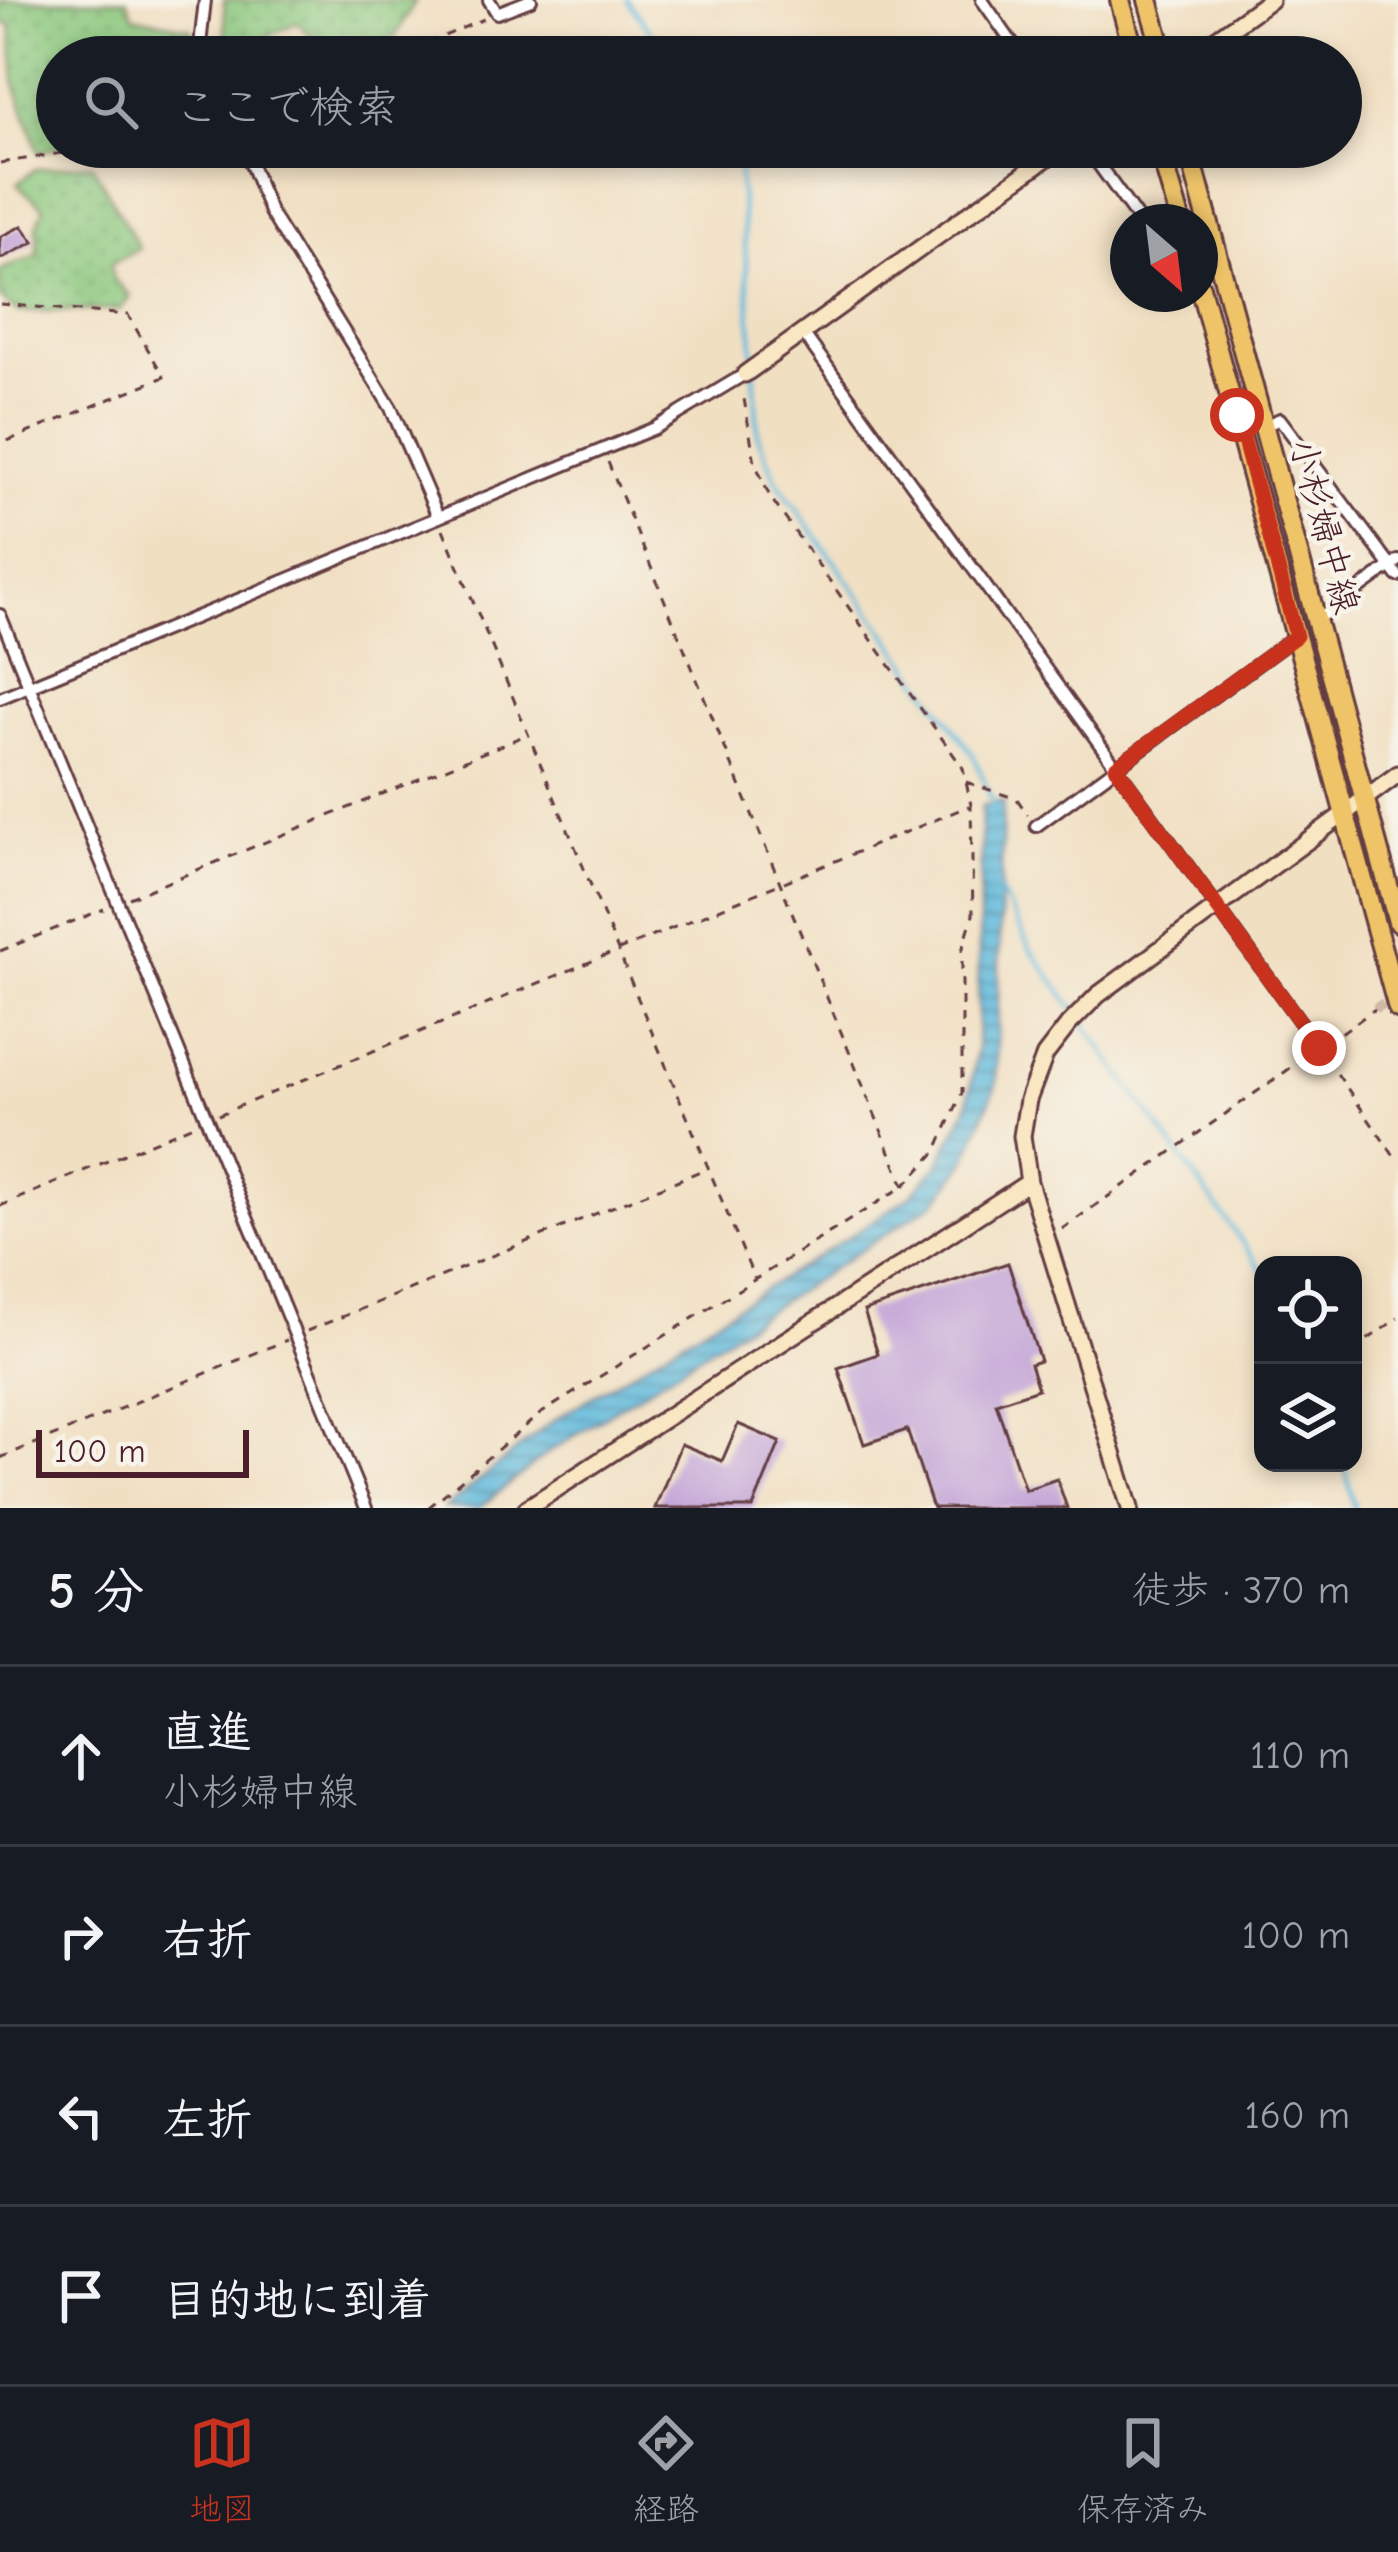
<!DOCTYPE html>
<html lang="ja">
<meta charset="utf-8">
<style>
:root{--surface:#171b24;--page:#242831;--text:#f1f3f6;--muted:#9ea1a6;--line:#363941;--accent:#c8321e}
body{margin:0;font-family:"Comic Neue","Klee One",sans-serif;background:var(--page);color:var(--text)}
.controls{position:absolute;right:36px;bottom:36px;display:grid;overflow:hidden;border-radius:24px;box-shadow:0 6px 18px #0003}
.controls button{width:108px;height:108px;display:grid;place-items:center;padding:0;border:0;border-bottom:3px solid var(--line);background:var(--surface);color:var(--text);font:60px sans-serif}
.compass{position:absolute;left:1110px;top:204px;width:108px;height:108px;border-radius:50%;background:var(--surface);box-shadow:0 6px 18px #0003;rotate:152deg}
.scale{position:absolute;left:36px;bottom:30px;width:213px;box-sizing:border-box;padding-left:12px;border:6px solid #4a1f2b;border-top:0;font-size:33px;line-height:42px;white-space:nowrap;color:#4a1f2b;-webkit-text-stroke:9px #f7f3e8;paint-order:stroke}
.stop{position:absolute;width:36px;height:36px;margin:-27px;border:9px solid #c8321e;border-radius:50%;background:#fff}
.stop.end{background:#c8321e;border-color:#fff;box-shadow:0 3px 12px #0008}
.list{margin:0;padding:0;list-style:none}
h2{display:flex;justify-content:space-between;align-items:center;height:156px;margin:0;padding:0 48px;font-size:51px}
h2 small{font-size:39px;font-weight:400;color:var(--muted)}
.list li{display:grid;grid-template-columns:78px 1fr auto;gap:36px;align-items:center;box-sizing:border-box;height:180px;padding:0 48px;border-top:3px solid var(--line)}
.list b{display:block;font-size:45px;white-space:nowrap}
.list p{margin:0;font-size:39px;white-space:nowrap;color:var(--muted)}
.list em{font-size:39px;font-style:normal;color:var(--muted)}
.icon{flex:none;width:66px;height:66px;fill:none;stroke:currentColor;stroke-width:2;stroke-linecap:round;stroke-linejoin:round}
.map{position:relative;flex:none;width:1398px;height:1508px;overflow:hidden}
.search{position:absolute;background:var(--surface);box-shadow:0 6px 18px #0003;left:36px;right:36px;top:36px;height:132px;display:flex;align-items:center;gap:30px;box-sizing:border-box;padding:0 42px;border-radius:66px;color:var(--muted);font-size:45px}
.sheet{height:876px;background:var(--surface)}
nav{display:flex;justify-content:space-around;align-items:center;box-sizing:border-box;height:168px;border-top:3px solid var(--line);background:var(--surface);font-size:33px;color:var(--muted)}
nav a{display:grid;justify-items:center;gap:6px}
nav .on{color:var(--accent)}
.map>svg:first-child{display:block}
.grass{fill:url(#grass-dots);stroke:#6a7354;stroke-width:3}
.water{fill:url(#water-rules);stroke:#546c84;stroke-width:3}
.lines{fill:none;stroke-linecap:round;stroke-linejoin:round}
.stream{stroke:#5eb9dc;stroke-width:4.5}
.building{fill:#be9dd5}
.street-tunnel{stroke:#d0b9a4;stroke-width:10;stroke-dasharray:10 5;stroke-linecap:butt}
.street-casing{stroke:#633c42;stroke-width:16}
.secondary-casing{stroke:#633c42;stroke-width:21}
.primary-casing{stroke:#633c42;stroke-width:24}
.path{stroke:#633c42;stroke-width:3;stroke-dasharray:9 9;stroke-linecap:butt}
.street{stroke:#fff;stroke-width:10}
.secondary{stroke:#f9e7c3;stroke-width:15}
.primary{stroke:#efc469;stroke-width:18}
.route{stroke:#c8321e;stroke-width:15}
.labels{text-anchor:middle;dominant-baseline:central;stroke-width:9;stroke-linejoin:round;paint-order:stroke}
.street-label{font-size:36px;fill:#4a1f2b;stroke:#f7f3e8}
</style>
<div class="map">
<svg width="1398" height="1508" viewBox="0 0 1398 1508">
<defs>
<pattern id="grass-dots" width="8" height="8" patternUnits="userSpaceOnUse" patternTransform="scale(3)"><rect width="8" height="8" fill="#8ac77d"/><path d="M2 2h.1M6 6h.1" fill="none" stroke="#79aa6c" stroke-width="1.8" stroke-linecap="round"/></pattern>
<pattern id="water-rules" width="6" height="5" patternUnits="userSpaceOnUse" patternTransform="scale(3)"><rect width="6" height="5" fill="#5eb9dc"/><path d="M0 2.5h6" fill="none" stroke="#5096b3"/></pattern>
</defs>
<rect width="100%" height="100%" fill="#f7f3e8"/>
<filter id="ink" filterUnits="userSpaceOnUse"><feTurbulence type="fractalNoise" baseFrequency=".00833" numOctaves="2"/><feDisplacementMap in="SourceGraphic" scale="24" xChannelSelector="R" yChannelSelector="G"/><feConvolveMatrix kernelMatrix="1 2 1 2 8 2 1 2 1" color-interpolation-filters="sRGB"/></filter>
<filter id="wash" filterUnits="userSpaceOnUse"><feTurbulence type="fractalNoise" baseFrequency=".004" numOctaves="4" result="noise"/><feDisplacementMap in="SourceGraphic" scale="48" xChannelSelector="R" yChannelSelector="G"/><feGaussianBlur stdDeviation="2.7" result="paint"/><feColorMatrix in="noise" values="0 0 0 0 0 0 0 0 0 0 0 0 0 0 0 0 0 1.4 0 .05"/><feComposite in="paint" operator="in"/></filter>
<g filter="url(#wash)">
<rect width="100%" height="100%" fill="#f1dfc2"/>
<path class="grass" d="M0,0H127L133,16L190,28L197,57H57L58,147L39,153L15,84L11,24L0,23Z
M224,0H416L395,37L359,45L351,57H330L298,22L226,57Z
M92,164L139,248L111,264L113,279L130,296L120,310L18,312L0,298V270L38,255L37,226L44,208L17,184L35,169Z"/>
<path class="water" d="M1003,801L996,1085L965,1163L937,1201L548,1453L479,1508H445L554,1420L858,1231L911,1195L938,1165L967,1108L977,1048L982,806Z"/>
<g class="lines">
<path class="stream" d="M627,0L670,57
M730,147L739,172L754,359
M754,370L758,436L776,480L974,756L993,803
M1001,892L1031,950L1075,1010
M1081,1019L1263,1271
M1344,1463L1354,1508"/>
</g>
<g id="blocks">
<path class="building" d="M22,226L34,242L0,259V237Z
M1008,1263L1040,1361L1030,1364L1038,1389L996,1403L1025,1490L1057,1479L1067,1508H933L907,1430L864,1444L838,1368L878,1354L864,1311Z
M738,1424L780,1442L753,1508H655L681,1444L722,1461Z"/>
</g>
</g>
<g filter="url(#ink)">
<use href="#blocks" fill-opacity="0" stroke="#633c42" stroke-width="3"/>
<g class="lines">
<path class="street-tunnel" d="M1375,1009L1395,995"/>
<defs>
<path id="street" d="M489,0L497,13L531,0
M982,0L1022,57
M205,57L200,45L205,0
M244,147L270,212L391,408L438,517
M1086,147L1140,222
M803,333L1319,1048
M1262,427L1280,419L1398,576
M0,615L366,1508
M1315,621L1398,561
M0,698L655,428L745,374
M1036,826L1296,636"/>
<path id="secondary" d="M1190,57L1270,0
M745,374L1062,147
M527,1508L1029,1182
M1130,1508L1029,1182L1022,1136L1028,1100L1045,1055L1069,1024L1098,995L1398,774"/>
<path id="primary" d="M1120,0L1135,57
M1148,0L1164,57
M1159,147L1181,222
M1188,147L1398,922
M1200,287L1398,1008"/>
</defs>
<use href="#street" class="street-casing"/>
<use href="#secondary" class="secondary-casing"/>
<use href="#primary" class="primary-casing"/>
<path class="path" d="M395,57L484,19
M0,163L99,147
M0,304L128,315L164,377L0,444
M608,462L904,1186
M443,529L754,1278
M966,782L1017,799L1028,815
M129,898L526,735
M0,951L104,909
M1327,1043L1375,1009
M1327,1059L1398,1162
M218,1115L969,806
M0,1206L198,1123
M1062,1229L1309,1055
M307,1331L708,1168
M1353,1350L1398,1318
M0,1458L287,1340
M428,1508L540,1414L904,1186L936,1152L962,1093V951L973,915L971,805L963,768L770,497L755,463L743,393"/>
<use href="#street" class="street"/>
<use href="#secondary" class="secondary"/>
<use href="#primary" class="primary"/>
</g>
</g>
<g class="lines" filter="url(#ink)">
<path class="route" d="M1237,415L1296,636L1116,767L1319,1048"/>
</g>
<g class="labels">
<g class="street-label">
<text transform="translate(1324 526) rotate(75)">小杉婦中線</text>
</g>
</g>
</svg>
<div class="controls">
<button><svg class="icon" aria-label="locate" viewBox="0 0 24 24"><circle cx="12" cy="12" r="6"/><path d="M12 2v4M12 18v4M2 12h4M18 12h4"/></svg></button>
<button><svg class="icon" aria-label="layers" viewBox="0 0 24 24"><path d="M12 4l9 5-9 5-9-5zM3 14l9 5 9-5"/></svg></button>
</div>
<svg class="compass" viewBox="-18 -18 36 36"><path d="M0-13l5 13h-10z" fill="#e53935"/><path d="M0 13l5-13h-10z" fill="#9ea1a6"/></svg>
<div class="scale">100 m</div>
<div class="stop" style="left:1237px;top:415px"></div>
<div class="stop end" style="left:1319px;top:1048px"></div>
<div class="search"><svg class="icon" aria-label="search" viewBox="0 0 24 24"><circle cx="10" cy="10" r="6"/><path d="M15 15l6 6"/></svg>ここで検索</div>
</div>
<section class="sheet">
<h2>5 分<small>徒歩 · 370 m</small></h2>
<ul class="list">
<li><svg class="icon" aria-label="ahead" viewBox="0 0 24 24"><path d="M12 20V5M6 11l6-6 6 6"/></svg><div><b>直進</b><p>小杉婦中線</p></div><em>110 m</em></li>
<li><svg class="icon" aria-label="right" viewBox="0 0 24 24"><path d="M7 20v-9h11M14 6l5 5-5 5"/></svg><div><b>右折</b></div><em>100 m</em></li>
<li><svg class="icon" aria-label="left" viewBox="0 0 24 24"><path d="M17 20v-9H6M10 6l-5 5 5 5"/></svg><div><b>左折</b></div><em>160 m</em></li>
<li><svg class="icon" aria-label="arrive" viewBox="0 0 24 24"><path d="M6 21V4h12l-3 4 3 4H6"/></svg><div><b>目的地に到着</b></div></li>
</ul>
</section>
<nav>
<a class="on"><svg class="icon" aria-label="map" viewBox="0 0 24 24"><path d="M3 6l6-2 6 2 6-2v14l-6 2-6-2-6 2zM9 4v14M15 6v14"/></svg>地図</a>
<a><svg class="icon" aria-label="directions" viewBox="0 0 24 24"><path d="M12 3l9 9-9 9-9-9zM9 14v-3h6M13 9l2 2-2 2"/></svg>経路</a>
<a><svg class="icon" aria-label="saved" viewBox="0 0 24 24"><path d="M7 4h10v16l-5-4-5 4z"/></svg>保存済み</a>
</nav>
